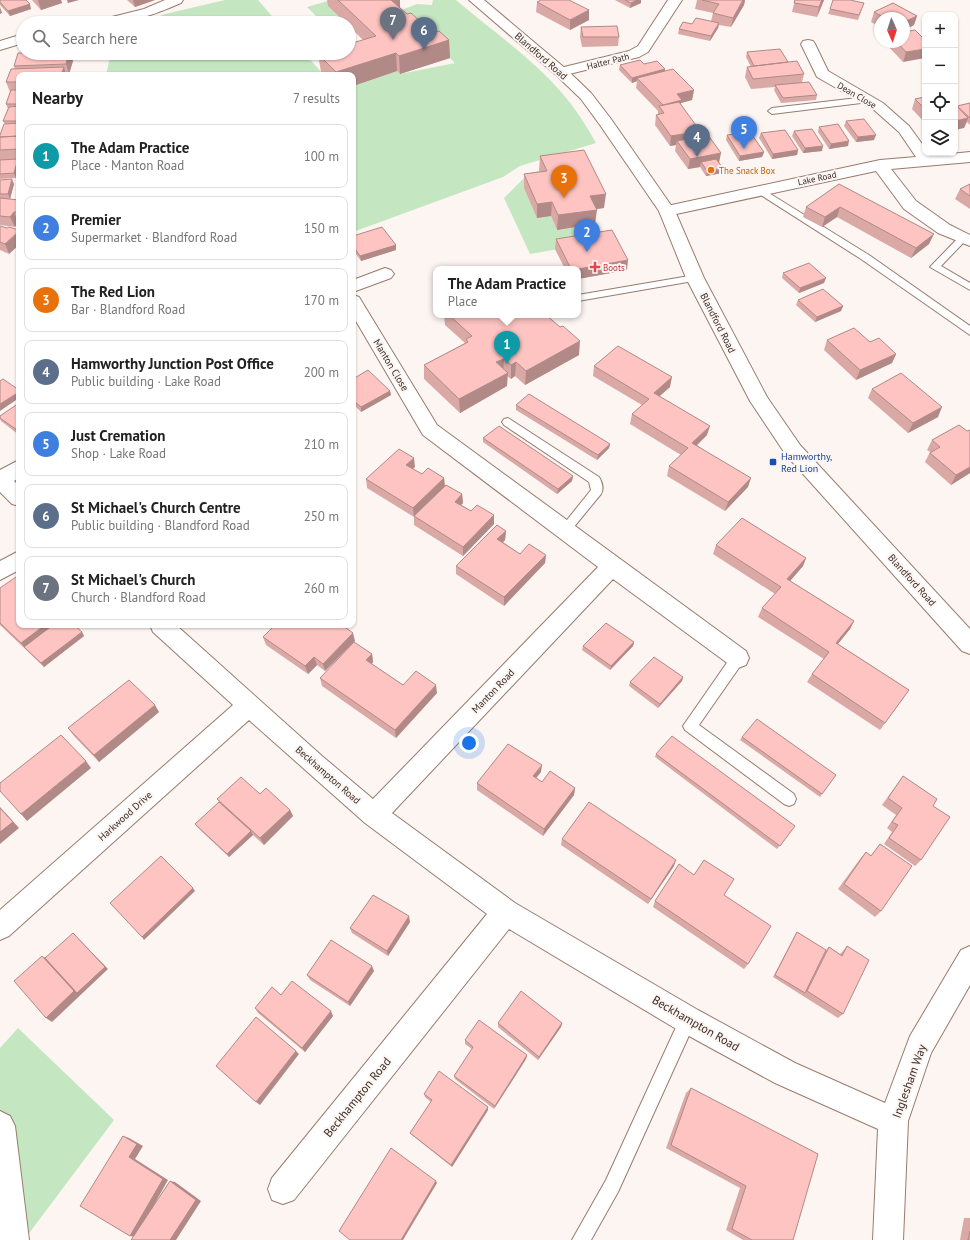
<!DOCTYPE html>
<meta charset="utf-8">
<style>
:root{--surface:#fff;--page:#f6f6f6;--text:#222;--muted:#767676;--line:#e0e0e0;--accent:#0f766e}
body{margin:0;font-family:"PT Sans",sans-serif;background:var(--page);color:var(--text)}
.controls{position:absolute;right:12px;top:12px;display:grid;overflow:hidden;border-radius:8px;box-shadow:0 1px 3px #0004}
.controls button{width:36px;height:36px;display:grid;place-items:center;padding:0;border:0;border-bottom:1px solid var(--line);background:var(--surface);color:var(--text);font:20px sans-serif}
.compass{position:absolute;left:874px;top:12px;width:36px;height:36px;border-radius:50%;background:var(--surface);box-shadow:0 1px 3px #0004;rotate:177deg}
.you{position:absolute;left:469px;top:743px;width:14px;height:14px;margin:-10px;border:3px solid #fff;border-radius:50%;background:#1a73e8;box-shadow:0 0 0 6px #1a73e833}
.badge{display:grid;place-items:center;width:26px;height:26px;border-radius:50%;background:var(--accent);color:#fff;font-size:13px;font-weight:700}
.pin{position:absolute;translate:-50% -33px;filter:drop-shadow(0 1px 2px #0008)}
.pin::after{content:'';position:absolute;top:21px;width:14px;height:12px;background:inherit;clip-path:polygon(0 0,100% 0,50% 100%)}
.popup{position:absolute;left:433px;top:266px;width:148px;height:52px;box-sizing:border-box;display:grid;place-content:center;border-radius:8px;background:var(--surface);filter:drop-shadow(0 1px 3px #0005);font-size:13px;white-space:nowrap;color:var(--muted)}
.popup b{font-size:15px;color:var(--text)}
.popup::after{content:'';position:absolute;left:50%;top:100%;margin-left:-8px;border:8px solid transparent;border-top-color:var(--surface)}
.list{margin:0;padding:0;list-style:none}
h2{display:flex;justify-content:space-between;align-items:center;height:52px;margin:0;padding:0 16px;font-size:17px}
h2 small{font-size:13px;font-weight:400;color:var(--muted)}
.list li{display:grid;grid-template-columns:26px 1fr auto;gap:12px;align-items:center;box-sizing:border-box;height:64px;margin:0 8px 8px;padding:0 8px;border:1px solid var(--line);border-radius:8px}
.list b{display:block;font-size:15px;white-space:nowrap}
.list p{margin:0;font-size:13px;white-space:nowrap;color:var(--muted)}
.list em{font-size:13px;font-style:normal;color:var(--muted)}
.icon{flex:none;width:22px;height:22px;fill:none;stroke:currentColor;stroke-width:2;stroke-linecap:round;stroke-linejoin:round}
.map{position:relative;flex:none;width:970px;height:1240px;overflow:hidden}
.search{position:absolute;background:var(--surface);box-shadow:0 1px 3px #0004;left:16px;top:16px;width:340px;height:44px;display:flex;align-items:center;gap:10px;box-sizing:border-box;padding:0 14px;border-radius:22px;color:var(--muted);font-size:15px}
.panel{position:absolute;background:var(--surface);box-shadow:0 1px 3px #0004;left:16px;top:72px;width:340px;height:556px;border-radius:8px}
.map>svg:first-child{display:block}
.green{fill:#c4e7c1}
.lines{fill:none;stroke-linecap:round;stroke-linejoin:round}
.service-casing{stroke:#997b6d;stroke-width:2}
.minor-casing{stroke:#997b6d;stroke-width:2}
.secondary-casing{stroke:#997b6d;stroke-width:2}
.service{fill:#fff;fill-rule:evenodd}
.minor{fill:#fff;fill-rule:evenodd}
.secondary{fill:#fff;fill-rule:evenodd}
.wall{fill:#daa9a6}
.shaded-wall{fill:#b18987}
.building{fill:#fdc4c1;stroke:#b18987}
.food-dot{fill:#e8710a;stroke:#fcf5f2;stroke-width:1.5}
.health-dot{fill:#e0444e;stroke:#fcf5f2;stroke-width:1.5}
.transit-dot{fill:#1a4fb4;stroke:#fcf5f2;stroke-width:1.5}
.labels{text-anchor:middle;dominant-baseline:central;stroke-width:4;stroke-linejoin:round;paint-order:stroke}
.far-street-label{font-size:9px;fill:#392c26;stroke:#fcf5f2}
.far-food-label{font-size:9px;fill:#c56008;stroke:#fcf5f2;text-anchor:start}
.far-health-label{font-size:9px;fill:#be3a42;stroke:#fcf5f2;text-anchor:start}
.street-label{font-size:10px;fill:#392c26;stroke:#fcf5f2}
.transit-label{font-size:10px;fill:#164399;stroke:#fcf5f2;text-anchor:start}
.near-street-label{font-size:12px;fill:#392c26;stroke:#fcf5f2}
</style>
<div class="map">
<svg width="970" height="1240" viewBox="0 0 970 1240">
<rect width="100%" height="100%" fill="#fcf5f2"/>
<path class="green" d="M225,0H258L278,23H142L165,14Z
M331,0L346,23H323L307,7Z
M433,0H456C491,30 532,58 562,93C575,108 586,125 596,143L520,166L503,177L353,232V86L397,71L400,74L455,63L440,49L448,46L427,27L408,32L389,15L417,4L432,5Z
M111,53H304L324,75H106Z
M539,171L546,185L537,218L551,216L557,230L590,225L598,242L530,254L504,198L529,173Z
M18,1028L114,1120L24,1240H0V1048Z"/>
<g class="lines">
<defs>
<path id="service" d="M866,97L869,98V102L772,114L768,111L772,108Z
M759,187L869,255L970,326V335L861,259L756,192L754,190Z
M963,235L968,238L966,240L941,266L970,283V290L930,267L960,236Z
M695,275L700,278L699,280L578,301V295Z
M508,418L599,477C602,482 604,489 601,494L569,533L565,535L561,533L559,530L591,490L589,482L504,425L502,422L504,419Z
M738,652L743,654L745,658L743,662L699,725L794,794L796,799L794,804L789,806L784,804L685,730L683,726L733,654Z
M688,1012L694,1014L696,1020L618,1192L591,1240H572L606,1180L682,1014Z"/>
<path id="minor" d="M165,0H183L181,3C151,16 131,23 98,23L100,20L144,9Z
M668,0H682L648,52L639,57L561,76L556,75L554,72L556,69L629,51L638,46Z
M23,34V43L0,50V41Z
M808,40L813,41L815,44L828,71L883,103L909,126L925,148V153H928L930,156L970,152V162L891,169L916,201L950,225L970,235V246L938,233L904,209L876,171L667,216L661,215L659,211L661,207L667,206L880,160L916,157L899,132L873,109L817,77L801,44L803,41Z
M385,268L391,270L394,274L391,278L353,292V280Z
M353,295L359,297L437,425L746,651L749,658L746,665L738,668L730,665L613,579L392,813L515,903L698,1010L795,1063L885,1103L910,1036L961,950L970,946V985L931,1053L908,1121L903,1240H873L878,1129L775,1083L678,1030L509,929L294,1200L283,1204L272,1200L268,1189L272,1178L487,914L365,823L249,720L9,936L0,940V910L233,705L153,632L150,625H176L322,756L373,799L598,567L423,435L353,316Z
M19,460V478L14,481L19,486V506L12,504L0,492V470Z
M19,551V570L0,580V561Z
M0,1111L10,1116L15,1126L29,1240H0Z"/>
<path id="secondary" d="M469,0H484L566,69L591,93L611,119L675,211L704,278L767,397L800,445L970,629V654L962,651L786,455L750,401L686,278L659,211L600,125L581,99L556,75Z"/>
</defs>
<use href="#service" class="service-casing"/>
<use href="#minor" class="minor-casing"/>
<use href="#secondary" class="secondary-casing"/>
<use href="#service" class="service"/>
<use href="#minor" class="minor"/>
<use href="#secondary" class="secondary"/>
</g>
<path class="wall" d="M0,0L31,9L10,16L0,5Z
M32,0H61L62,3L41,10Z
M127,0H155L135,7Z
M327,0H400V8L407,14L433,33L449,40L450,58L400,74L397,71L353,86V75H324L321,72L318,54L363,40L349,26V23H346L328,6Z
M615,0H641V3L630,8Z
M697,0H745L744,5L731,27L719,25L718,28L710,41L678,34L679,29L692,24L711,21L713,13L695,9Z
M795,0H824L817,17L792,12Z
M537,2L589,10V20L570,30L536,12Z
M864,3L858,20L828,14L830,9Z
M893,3L917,16L914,25L904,30V18H880V27L871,22L874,12Z
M581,27L619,37L618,46L582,47L580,37Z
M915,30L903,62L886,44L887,42H904Z
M747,52L788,62L804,74L802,82L817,95L816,100L781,103L774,90L775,87L751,89L745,77L747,67H751L746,57Z
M26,53H94L92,59H72L73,61L69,74H66V75H19V159H18L19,161V168L16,178L0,179V135L5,124L3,121L8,109L6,104L10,92L6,82L15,69L14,66Z
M644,64L665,69V71L694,90L692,100L681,103V104L696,137L719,162L722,173L706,176L700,167L688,169L675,151L676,145L670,146L655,125L656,115H658V111L636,88L637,81L632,83L619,70L620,65Z
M925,97V123L912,109L915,99Z
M970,103V125L967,122L964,128L957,106Z
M846,121L874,140L856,142L844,126Z
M819,127L848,146L829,149L818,132Z
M794,131L822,151L803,153L792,136Z
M761,133L798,150L797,155L772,159L759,138Z
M727,135L764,152L762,157L739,161L726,140Z
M540,156L604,208L596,209L595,224L557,230L551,216L537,218L524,188V174L540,172L539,171Z
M0,180L14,184L10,199L19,200V222H18L15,227L0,225Z
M839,184L929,244L911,258L837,217L822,227L803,217L806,207Z
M970,184V209L955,199L960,189Z
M0,226L9,254L0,250Z
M353,236L396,245V250L361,261L353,250Z
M556,239L627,270L578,279V269H565L555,249Z
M783,273L824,283L799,293L782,278Z
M798,300L843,306L841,311L815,322L796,305Z
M444,315H546L579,355L525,385L515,376L511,379L507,376V386L460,413L424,379V365L465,343L445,325Z
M827,340L870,342L896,354L892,363L856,380L824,350Z
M594,366L670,387L659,396L707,435L697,445L748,487L725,511L667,476L669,466L681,455L630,424L632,414L642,405L593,376Z
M353,379L390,391L391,395L361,412L353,404Z
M872,389L938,417L908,433L868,398Z
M19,403V435L1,421L0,419V416Z
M516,405L610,444L609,448L597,460L516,410Z
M483,438L573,476L572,481L557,494L483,442Z
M932,440L970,473L951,485L925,462L930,452L927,450Z
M415,467L413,469L422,474L444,478L445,486L462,494L463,503L461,505L494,524L463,556L414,525V517L367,488L366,479Z
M506,531L505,540L503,542L520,554L546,555L545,563L504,606L456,574V566Z
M716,545L806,558L803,566L790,581L854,621L850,629L838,644L909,690L880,730L807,682L812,674L824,659L758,617L762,608L775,594L713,554Z
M0,588L82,632L84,636L44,667L0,625Z
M263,637L355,641L325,671L317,665L308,674L266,645Z
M634,642L633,646L610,670L582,650L583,646Z
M372,654L373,662L372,664L403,685L437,693L396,738L322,686L320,678Z
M683,677L682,681L658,708L629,686L630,682Z
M159,712L99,762L74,736L68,728Z
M742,737L836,775L820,797L740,740Z
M656,754L792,830L777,849L655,757Z
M541,772L536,778L542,782L575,788L574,795L543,836L477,790V783Z
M903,776L933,806L921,860L915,866L884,844L892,832L887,828L896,815L882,805Z
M260,794L290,810L293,816L264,845L253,835L229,857L197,827L195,824L219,802L217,799Z
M562,839L674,866L648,904L561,845Z
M880,844L881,911L875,917L838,889L860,859L866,852L871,856Z
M724,895L748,964L744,969L653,907L655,901Z
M410,922L388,956L352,933L350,928Z
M797,932L826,950L829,947L840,954L842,952L847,946L843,1014L838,1018L773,977L795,935Z
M374,971L350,1006L310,980L307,975Z
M281,995L333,1016L305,1052L258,1013L255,1008Z
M498,1023H562L561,1027L538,1060L498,1027Z
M465,1040L527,1055L526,1059L494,1109L455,1079L454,1076L472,1049L465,1044Z
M691,1088L793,1240H743L726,1230L740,1188L666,1148L686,1093Z
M424,1094L488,1110L452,1167L412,1135L410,1133L431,1102L425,1097Z
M964,1218H970V1240H960Z"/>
<path class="shaded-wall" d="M38,0H61L62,3L41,10Z
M67,0H79L68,3Z
M133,0H155L135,7Z
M388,0H400V11Z
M636,0H641V3L630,8L631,3Z
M743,0H745L744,5L731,27L733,18Z
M822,0H824L817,17L819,7Z
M30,4L31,9L10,16L8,11Z
M0,7L2,13L0,14Z
M589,10V20L570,30V20Z
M917,16L914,25L904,30V22Z
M719,23L718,28L710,41L711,36Z
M449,40L450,58L400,74L399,56Z
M925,49V58L903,62L906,52Z
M69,53H70L73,61L69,74L66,64Z
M91,53H94L92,59Z
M396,53L397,71L353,86V75H337L336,72Z
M64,67L66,75H61Z
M665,69L664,74L637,78V81L632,83V78Z
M694,90L692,100L681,103L680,110H662L663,105L677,94Z
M968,118L964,128L955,130V121Z
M698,128L696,137L677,141L676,145L670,146L671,136L687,130Z
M876,135L874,140L856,142L858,137Z
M849,141L848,146L829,149L831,144Z
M823,146L822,151L803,153L805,148Z
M798,150L797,155L772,159L773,154Z
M764,152L762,157L739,161L740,156Z
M721,153L719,163L701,162L700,167L688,169L690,159Z
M18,159L19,161V168L16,178L14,173Z
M723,168L722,173L706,176L707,171Z
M12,179L14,184L10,199L8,194Z
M606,194L604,208L589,210L590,196Z
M552,202L551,216L537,218V204Z
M840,207L837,217L822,227L825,217Z
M597,210L595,224L557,230L558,215Z
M14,212L18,222L15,227L10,217Z
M19,231V245L9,254L5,244Z
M934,234L929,244L911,258L916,248Z
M396,245V250L361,261L360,256Z
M628,260L627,270L578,279V269Z
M826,278L824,283L799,293L800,288Z
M843,306L841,311L815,322L817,317Z
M580,341L579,355L525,385L526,371Z
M896,354L892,363L856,380L860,370Z
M504,359L503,373L496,362Z
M516,362L515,376L511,379V365Z
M508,373L507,386L460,413L459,399Z
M672,377L670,387L652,403L654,393Z
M390,391L391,395L361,412V407Z
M19,392V398L0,411V404Z
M942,407L938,417L908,433L913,423Z
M710,426L707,435L690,452L692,443Z
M19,429V434L17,430Z
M610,444L609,448L597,460L598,455Z
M414,458L415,467L407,474L406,465Z
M970,467V473L951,485L956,475Z
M573,476L572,481L557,494L558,489Z
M444,478L445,488L414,517L413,508Z
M751,478L748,487L725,511L728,502Z
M462,494L463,503L455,511V502Z
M494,515V524L463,556V547Z
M506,531L505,540L497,548V539Z
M546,555L545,563L504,606V597Z
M806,558L803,566L784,588L787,579Z
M854,621L850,629L832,651L836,643Z
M45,625H61L24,647L21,643Z
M82,632L84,636L44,667L41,663Z
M353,633L355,641L325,671L323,664Z
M634,642L633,646L610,670L611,666Z
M372,654L373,662L368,668L366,660Z
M314,657L317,665L308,674L305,666Z
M683,677L682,681L658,708L660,704Z
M436,685L437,693L396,738L395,730Z
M155,705L159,712L99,762L94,755Z
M86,761L91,768L27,821L21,814Z
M542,765L541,772L532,783L533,776Z
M575,788L574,795L543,836L544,829Z
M0,807L19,828L0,844Z
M290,810L293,816L264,845L260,838Z
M251,831L253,835L229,857L227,854Z
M676,860L674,866L648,904L651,899Z
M193,888L195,891L144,940L142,937Z
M409,916L410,922L388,956L387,951Z
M73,933L108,969L52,1022L46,1018L42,956L49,960Z
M372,966L374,971L350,1006L348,1002Z
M331,1011L333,1016L305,1052L302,1048Z
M562,1023L561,1027L538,1060L539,1057Z
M296,1051L299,1054L260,1105L256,1102Z
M527,1055L526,1059L494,1109L495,1106Z
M488,1107V1110L452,1167L451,1165Z
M123,1136L129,1138L143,1146L135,1159L168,1180L136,1237L130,1236Z
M170,1181L175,1182L201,1201L176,1240H170Z
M436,1181L437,1183L403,1240H401Z"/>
<path class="building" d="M0,0H26L30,4L8,11L0,2Z
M338,0H391L407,14L411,13L433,33L439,31L449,40L399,56L396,53L336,72L318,54L321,53H349V44L376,36Z
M541,0H569L589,10L570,20L537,2Z
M625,0H637L631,3Z
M702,0H743L733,18L713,13L719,4Z
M795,0H822L819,7L794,3Z
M833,0H850L864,3L859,15L830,9Z
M893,3L917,16L904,22V18H885L874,12Z
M696,18L719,23L711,36L679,29L683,22L692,24Z
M617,26L619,37H583L581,27Z
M915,30L925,40V49L906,52L897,42H904V32Z
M780,49L788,62L754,66L747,52Z
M18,53H69L66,64L14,66Z
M640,60L644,64L657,61L665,69L632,78L620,65Z
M797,61L804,74L753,79L747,67Z
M64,67L61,75H19V82H6L11,69Z
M673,69L694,90L677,94L682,100L663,105L637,78Z
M809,82L817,95L783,98L775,85Z
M11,90H19V104H6Z
M925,97V109L915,99Z
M679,102L698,128L687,130L689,133L671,136L656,115L664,113L659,106Z
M970,103V118L957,106Z
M955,104L968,118L955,121Z
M19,106V121H3L9,107Z
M864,119L876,135L858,137L846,121Z
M19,123V136L0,137V135L4,124Z
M838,124L849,141L831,144L819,127Z
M812,129L823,146L805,148L794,131Z
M785,130L798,150L773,154L761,133Z
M750,132L764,152L740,156L727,135Z
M708,135L721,153L690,159L677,141Z
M19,136V149L0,150V137Z
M584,150L606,194L590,196L597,210L558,215L552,202L537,204L524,174L547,171L540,156Z
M18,159L14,173L0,174V160Z
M716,159L723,168L707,171L701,162Z
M12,179L8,194H0V180Z
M839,184L934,234L916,248L840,207L825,217L806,207Z
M970,184V196L960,189Z
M0,198L19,200V212H14L10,217L0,216Z
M0,226L7,228L9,227L19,230V231L5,244L0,242Z
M382,227L396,245L360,256L353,246V236Z
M612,230L628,260L578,269H571L556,239Z
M809,263L826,278L800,288L783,273Z
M823,289L843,306L817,317L798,300Z
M449,315H546L560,327L563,326L580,341L526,371L516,362L511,365L504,359L496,362L508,373L459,399L424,365L468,342L466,339L472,336Z
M854,328L870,342L879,338L896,354L860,370L827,340Z
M618,346L672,377L654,393L710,426L692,443L751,478L728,502L669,466L688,448L632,414L649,399L594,366Z
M368,370L390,391L361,407L353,400V379Z
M901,373L942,407L913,423L872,389Z
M3,379L19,390V392L0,404V381Z
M529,394L610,444L598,455L516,405Z
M19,403V429L17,430L0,418V416Z
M959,425L967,431L970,430V467L956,475L930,453L940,447L932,440Z
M499,426L573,476L558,489L483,438Z
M399,449L414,458L406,465L422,474L428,468L444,478L413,508L366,479Z
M446,485L462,494L455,502L471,511L477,505L494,515L463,547L414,516Z
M742,518L806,558L787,579L854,621L836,643L909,690L885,723L812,674L829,652L762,608L781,587L716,545Z
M497,525L506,531L497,539L520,554L529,544L546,555L504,597L456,566Z
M19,575V625H45L21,643L0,623V588Z
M606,623L634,642L611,666L583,646Z
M53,625H74L82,632L41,663L24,647Z
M275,625H342L353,633L323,664L314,657L305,666L263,637Z
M354,642L372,654L366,660L403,685L416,671L436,685L395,730L320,678Z
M654,657L683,677L660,704L630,682Z
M129,680L155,705L94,755L68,728Z
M757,719L836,775L822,794L742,737Z
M61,735L86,761L21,814L0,791V783Z
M672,736L795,826L780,846L656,754Z
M508,744L542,765L533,776L542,782L550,771L575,788L544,829L477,783Z
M903,776L937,799L933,806L950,817L921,860L889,838L898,825L892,822L902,808L888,798Z
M241,777L260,794L266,788L290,810L260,838L217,799Z
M219,802L251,831L227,854L195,824Z
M589,802L676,860L651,899L562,839Z
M0,808L13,822L0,832Z
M880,844L912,866L881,911L844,884L866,852L871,856Z
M161,856L193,888L142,937L110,903Z
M704,860L734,879L724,895L771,926L748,964L655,901L679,864L694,875Z
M373,895L409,916L387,951L350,928Z
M797,932L826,950L805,993L775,975Z
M73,933L105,967L77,993L45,958Z
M331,940L372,966L348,1002L307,975Z
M847,946L869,960L843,1014L807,991L829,947L842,956Z
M42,956L74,991L46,1018L14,981Z
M292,981L331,1011L302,1048L255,1008L272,987L281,995Z
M521,991L562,1023L539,1057L498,1023Z
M256,1017L296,1051L256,1102L216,1066Z
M479,1020L527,1055L495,1106L454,1076L473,1047L465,1040Z
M439,1071L488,1107L451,1165L410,1133L432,1100L424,1094Z
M691,1088L818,1154L793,1240H752L732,1229L746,1186L671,1145Z
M123,1136L137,1144L129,1157L163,1179L130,1236L80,1206Z
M391,1148L436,1181L401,1240H350L339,1231Z
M170,1181L196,1200L170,1240H171H131Z
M970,1231V1240H968Z"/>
<circle class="food-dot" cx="711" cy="170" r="4"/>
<path class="health-dot" d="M593 261h4v4h4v4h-4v4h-4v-4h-4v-4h4z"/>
<rect class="transit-dot" x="769" y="458" width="8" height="8" rx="2"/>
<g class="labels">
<g class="far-street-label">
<text transform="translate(608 61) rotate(-14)">Halter Path</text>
<text transform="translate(857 95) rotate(30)">Dean Close</text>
<text transform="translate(817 178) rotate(-12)">Lake Road</text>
</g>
<g class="far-food-label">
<text x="719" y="170">The Snack Box</text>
</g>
<g class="far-health-label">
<text x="603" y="267">Boots</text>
</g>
<g class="street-label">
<text transform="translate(541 56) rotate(41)">Blandford Road</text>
<text transform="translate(718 323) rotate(63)">Blandford Road</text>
<text transform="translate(391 365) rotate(59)">Manton Close</text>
<text transform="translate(912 580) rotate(48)">Blandford Road</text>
<text transform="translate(493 691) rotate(-46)">Manton Road</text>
<text transform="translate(328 775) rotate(41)">Beckhampton Road</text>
<text transform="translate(125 816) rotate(-42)">Harkwood Drive</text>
</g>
<g class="transit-label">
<text x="781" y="456">Hamworthy,<tspan x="781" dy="12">Red Lion</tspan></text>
</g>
<g class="near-street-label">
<text transform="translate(696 1023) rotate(30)">Beckhampton Road</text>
<text transform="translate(909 1081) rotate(-70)">Inglesham Way</text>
<text transform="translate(357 1097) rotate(-51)">Beckhampton Road</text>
</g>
</g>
</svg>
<div class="controls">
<button>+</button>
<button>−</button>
<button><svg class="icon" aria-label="locate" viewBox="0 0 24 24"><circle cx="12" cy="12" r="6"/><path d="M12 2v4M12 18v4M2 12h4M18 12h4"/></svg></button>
<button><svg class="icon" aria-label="layers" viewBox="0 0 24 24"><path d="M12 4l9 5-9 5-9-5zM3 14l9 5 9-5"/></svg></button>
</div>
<svg class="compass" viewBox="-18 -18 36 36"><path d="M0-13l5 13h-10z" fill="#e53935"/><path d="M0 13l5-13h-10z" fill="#767676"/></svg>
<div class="you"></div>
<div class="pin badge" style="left:507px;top:364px;background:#0f9aa8">1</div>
<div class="popup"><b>The Adam Practice</b>Place</div>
<div class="pin badge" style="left:587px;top:252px;background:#3f7fe0">2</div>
<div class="pin badge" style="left:564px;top:198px;background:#e8710a">3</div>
<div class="pin badge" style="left:697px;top:157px;background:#5c6f8a">4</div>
<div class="pin badge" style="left:744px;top:149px;background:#3f7fe0">5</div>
<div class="pin badge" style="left:424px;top:50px;background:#5c6f8a">6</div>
<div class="pin badge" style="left:393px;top:40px;background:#6b7280">7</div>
<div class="search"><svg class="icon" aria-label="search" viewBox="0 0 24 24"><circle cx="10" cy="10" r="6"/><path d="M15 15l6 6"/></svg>Search here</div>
<section class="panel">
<h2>Nearby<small>7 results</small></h2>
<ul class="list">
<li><span class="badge" style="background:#0f9aa8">1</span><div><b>The Adam Practice</b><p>Place · Manton Road</p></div><em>100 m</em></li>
<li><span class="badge" style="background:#3f7fe0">2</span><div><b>Premier</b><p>Supermarket · Blandford Road</p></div><em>150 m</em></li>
<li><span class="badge" style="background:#e8710a">3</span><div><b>The Red Lion</b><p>Bar · Blandford Road</p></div><em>170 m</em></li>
<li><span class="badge" style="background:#5c6f8a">4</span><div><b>Hamworthy Junction Post Office</b><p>Public building · Lake Road</p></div><em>200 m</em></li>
<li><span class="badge" style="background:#3f7fe0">5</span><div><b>Just Cremation</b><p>Shop · Lake Road</p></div><em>210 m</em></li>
<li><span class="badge" style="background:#5c6f8a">6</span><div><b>St Michael's Church Centre</b><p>Public building · Blandford Road</p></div><em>250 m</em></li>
<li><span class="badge" style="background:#6b7280">7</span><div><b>St Michael's Church</b><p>Church · Blandford Road</p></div><em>260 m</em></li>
</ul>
</section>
</div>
